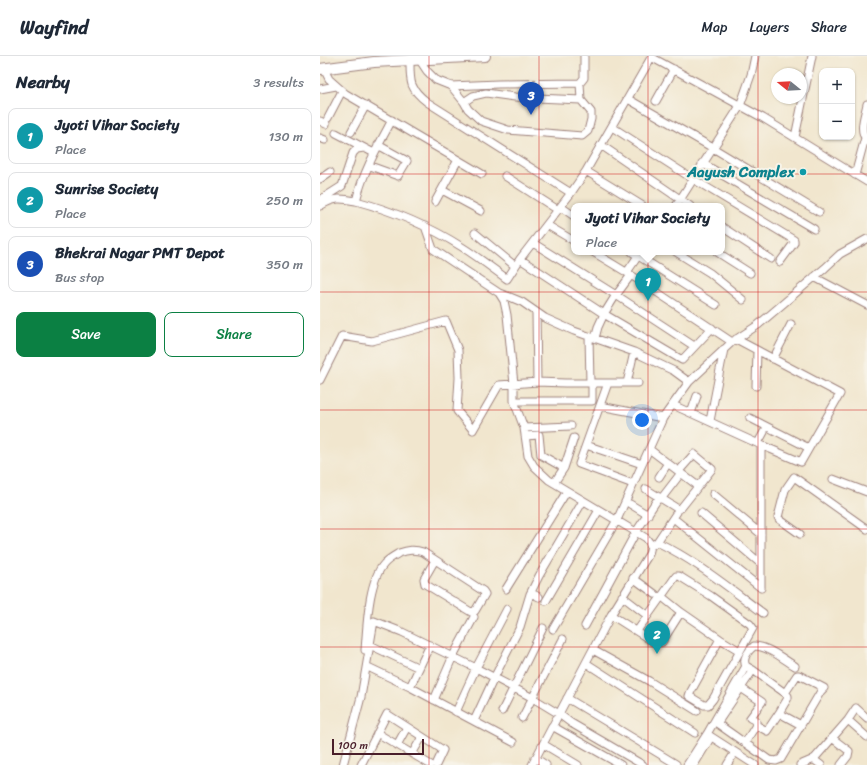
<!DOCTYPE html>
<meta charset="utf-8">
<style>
:root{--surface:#fff;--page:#f6f6f7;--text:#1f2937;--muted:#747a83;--line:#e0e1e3;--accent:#0b8043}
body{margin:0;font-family:Sriracha,sans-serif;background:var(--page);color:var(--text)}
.controls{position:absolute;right:12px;top:12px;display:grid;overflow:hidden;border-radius:8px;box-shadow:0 1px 3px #0004}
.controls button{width:36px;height:36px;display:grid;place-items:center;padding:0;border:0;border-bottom:1px solid var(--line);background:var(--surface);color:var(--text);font:20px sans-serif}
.compass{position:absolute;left:451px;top:12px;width:36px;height:36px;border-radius:50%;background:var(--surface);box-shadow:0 1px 3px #0004;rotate:288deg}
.scale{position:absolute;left:12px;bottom:10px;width:92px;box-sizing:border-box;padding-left:4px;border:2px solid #4a1f2b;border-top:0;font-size:11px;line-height:14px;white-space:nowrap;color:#4a1f2b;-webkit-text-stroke:3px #f7f3e8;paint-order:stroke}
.you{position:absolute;left:322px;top:364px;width:14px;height:14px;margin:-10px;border:3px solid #fff;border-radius:50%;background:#1a73e8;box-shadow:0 0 0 6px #1a73e833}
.badge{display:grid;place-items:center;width:26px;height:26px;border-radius:50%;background:var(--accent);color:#fff;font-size:13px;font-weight:700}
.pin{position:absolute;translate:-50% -33px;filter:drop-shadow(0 1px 2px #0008)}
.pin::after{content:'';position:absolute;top:21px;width:14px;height:12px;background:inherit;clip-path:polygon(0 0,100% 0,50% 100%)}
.popup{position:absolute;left:251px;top:147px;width:154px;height:52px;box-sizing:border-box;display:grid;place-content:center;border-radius:8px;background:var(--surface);filter:drop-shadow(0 1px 3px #0005);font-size:13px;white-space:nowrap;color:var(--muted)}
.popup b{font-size:15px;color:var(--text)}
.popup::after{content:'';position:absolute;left:50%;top:100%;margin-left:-8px;border:8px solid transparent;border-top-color:var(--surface)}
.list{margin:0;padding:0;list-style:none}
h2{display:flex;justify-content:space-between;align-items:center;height:52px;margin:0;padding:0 16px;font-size:17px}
h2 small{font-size:13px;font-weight:400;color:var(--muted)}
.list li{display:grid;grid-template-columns:26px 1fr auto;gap:12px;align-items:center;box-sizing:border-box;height:56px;margin:0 8px 8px;padding:0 8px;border:1px solid var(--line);border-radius:8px}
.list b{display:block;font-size:15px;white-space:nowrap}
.list p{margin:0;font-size:13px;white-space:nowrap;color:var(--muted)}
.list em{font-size:13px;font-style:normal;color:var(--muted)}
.actions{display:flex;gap:8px;padding:12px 16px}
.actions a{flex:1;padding:9px 0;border:1px solid var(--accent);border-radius:8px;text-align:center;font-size:14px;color:var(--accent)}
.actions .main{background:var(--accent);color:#fff}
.map{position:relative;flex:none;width:547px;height:709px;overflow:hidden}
header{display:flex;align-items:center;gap:24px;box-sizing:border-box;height:56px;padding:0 20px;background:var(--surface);border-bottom:1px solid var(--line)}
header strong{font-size:19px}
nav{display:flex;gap:22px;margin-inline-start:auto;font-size:14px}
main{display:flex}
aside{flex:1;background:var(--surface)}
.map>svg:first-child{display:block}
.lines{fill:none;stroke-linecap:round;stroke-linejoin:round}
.minor-casing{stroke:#9e827c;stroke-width:9}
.highway-casing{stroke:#9e827c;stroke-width:12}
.minor{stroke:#fff;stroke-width:7}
.highway{stroke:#fff;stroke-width:10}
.grid{fill:none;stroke:#d62828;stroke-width:1;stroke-opacity:0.55}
.culture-dot{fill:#0f9aa8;stroke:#f7f3e8;stroke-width:1.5}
.labels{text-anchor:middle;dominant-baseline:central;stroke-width:4;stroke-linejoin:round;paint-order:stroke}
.culture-label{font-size:15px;font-weight:bold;fill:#0d838f;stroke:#f7f3e8;text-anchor:end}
</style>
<header>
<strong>Wayfind</strong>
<nav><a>Map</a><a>Layers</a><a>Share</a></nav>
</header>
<main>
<aside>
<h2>Nearby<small>3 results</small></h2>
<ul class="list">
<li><span class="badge" style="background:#0f9aa8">1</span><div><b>Jyoti Vihar Society</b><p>Place</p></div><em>130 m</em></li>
<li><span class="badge" style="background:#0f9aa8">2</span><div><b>Sunrise Society</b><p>Place</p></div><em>250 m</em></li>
<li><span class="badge" style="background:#1a4fb4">3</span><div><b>Bhekrai Nagar PMT Depot</b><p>Bus stop</p></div><em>350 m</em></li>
</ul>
<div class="actions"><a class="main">Save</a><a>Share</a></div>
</aside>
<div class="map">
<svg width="547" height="709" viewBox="0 0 547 709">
<rect width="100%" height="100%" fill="#f7f3e8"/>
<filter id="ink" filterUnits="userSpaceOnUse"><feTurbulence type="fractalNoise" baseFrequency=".025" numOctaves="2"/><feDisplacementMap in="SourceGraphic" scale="8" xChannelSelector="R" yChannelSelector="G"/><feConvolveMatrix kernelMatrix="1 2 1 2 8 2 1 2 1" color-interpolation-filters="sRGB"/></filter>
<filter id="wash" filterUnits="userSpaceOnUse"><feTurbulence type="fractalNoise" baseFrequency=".012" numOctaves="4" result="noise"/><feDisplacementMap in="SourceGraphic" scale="16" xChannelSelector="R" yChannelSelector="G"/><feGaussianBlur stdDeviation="0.9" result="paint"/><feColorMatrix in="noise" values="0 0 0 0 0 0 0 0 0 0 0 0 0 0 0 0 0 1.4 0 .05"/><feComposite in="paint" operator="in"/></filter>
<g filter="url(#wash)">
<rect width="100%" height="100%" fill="#f1e6ce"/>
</g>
<g filter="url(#ink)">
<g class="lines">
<defs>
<path id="minor" d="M97,0L107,15L116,24L131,30L178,28L260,27L264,22V0
M331,1L443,62L547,126
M90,4C90,26 89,32 107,46L251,137
M4,13L9,23L26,38L162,118
M131,30L144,46L148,53L161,65L188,74L262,80L268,75L271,63V56L261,44L260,27
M0,33L16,30
M308,43L393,92L499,156
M336,45L354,13
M144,46L153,40L166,37L195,41L261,44
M547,48C545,59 538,75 547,84
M8,62L22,35
M72,64C58,90 43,116 36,145C73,155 109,170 142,191C158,201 172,212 187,223L200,203L251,137L266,115L332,0
M0,65L6,68
M292,71L373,123L474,184V187L460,206
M31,76L46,49
M16,77L54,97
M475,81L492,0
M0,82L5,84
M281,89L370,150
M382,107L494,173
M53,111L78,120L87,105L58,89
M266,115L323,150
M535,119L545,82
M185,120L238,154
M0,123L10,116
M122,134L161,155
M0,144L22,130L33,97L37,93L44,92
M115,146L138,104
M0,150C14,141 21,142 36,145
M356,150L420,50L431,19L435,0
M241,151L254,160
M227,169L254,185
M105,170L113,193L179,237L190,241L202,246L225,262L254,275L314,296L354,315L369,326
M402,171L451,203
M155,177L195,210
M213,187L296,239L374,290
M273,196L311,219L294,242L284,258L362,304L392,272
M312,196L396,249
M356,196L390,217L423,244
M397,196L430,217
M200,203L284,258L278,271L275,282
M307,216L318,200
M311,219L412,286
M494,221L547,249
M179,237L184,245L187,259L194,328V345L204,372L208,400L214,410L229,424L326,482L329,486L331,490L329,498L291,559L212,709
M216,257L217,326
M269,280L270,327
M416,283L520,338L481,406L441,389
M453,303L471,268
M0,324L22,280L52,285L126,265L138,294L139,322L137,355L153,374L179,329L217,326L245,327H318
M288,327L259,408L313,428
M307,327L314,296
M436,330L437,295
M194,345H272V327
M353,349L441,389V532
M280,350L343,362
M371,357L377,340
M430,362L489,392
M390,365L404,293
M204,372L251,370
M205,380L219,379L221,399L244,412
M438,387L444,376
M266,389L322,408
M329,393L378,430
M339,421L348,407
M513,423L547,436
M234,427L244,412L254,382
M326,433L358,453L361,452L392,413L374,398L359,415
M393,438L441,478
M341,443L361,417
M310,448L328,459
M381,457L440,507
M357,465L441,532
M480,478L459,463L458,461L465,434L474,421L547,473
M337,486L357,456
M331,490L337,486C375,504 409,532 443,557
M313,522L335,538
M186,533L247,435
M211,537L219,541
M302,540L324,557
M341,540L361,556
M226,545L279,454
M291,559L335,587L342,586L361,556L400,583L370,637L369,640L384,649H388L393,643L433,572L430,568L391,540L359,520H356L317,575
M265,570L316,476L339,441
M233,573L297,464L343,362L369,326L412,286L438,269L505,212L520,198L547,183
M400,583L420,595
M50,589L99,612
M45,594C47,571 48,525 64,508C68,503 74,500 79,497C88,494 94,493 103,496L163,535L165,538L155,555L151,556L105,528L104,523L115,504
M273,594L329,625L377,655
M266,607L375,677
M426,610C422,603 428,595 434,590C448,590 463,603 475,610
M48,611L90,631L193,686
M90,631L110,589
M421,632L442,646L430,662L436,665V669L447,675L459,657L481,669
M247,642L356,708
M114,644L133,600L154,561
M182,655L223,572
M136,656L156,612L187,553
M459,657L468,642V640L465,637
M202,662L243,583
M528,664L547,681
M154,665L174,622L200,571L210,538L219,520L263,445
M232,670L301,709
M57,677L111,709
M387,678L435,709
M512,682L529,695L528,700L521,709
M425,687L436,669
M223,688L258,709
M77,689L87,671
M92,698L102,681
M215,702L226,709
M493,703L501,709
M23,709L41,641L54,565L82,576L156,612L211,641L239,658L251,667L323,709
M41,709L67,658L123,694L116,709
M367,709L387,678L426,610L433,614L465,637L477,619H479L504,632L501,635L461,703L456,705L449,704L398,668V666L433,614
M374,709L391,681
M407,709L415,696
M480,709L494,703L528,664L536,652L547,662"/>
<path id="highway" d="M0,13L54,6L165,0"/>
</defs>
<use href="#minor" class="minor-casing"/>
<use href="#highway" class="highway-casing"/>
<use href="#minor" class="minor"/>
<use href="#highway" class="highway"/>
</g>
</g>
<path class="grid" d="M109,0V709M219,0V709M328,0V709M438,0V709M0,118H547M0,236H547M0,354H547M0,473H547M0,591H547"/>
<circle class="culture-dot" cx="483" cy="116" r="4"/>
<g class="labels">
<g class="culture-label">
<text x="475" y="116">Aayush Complex</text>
</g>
</g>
</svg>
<div class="controls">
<button>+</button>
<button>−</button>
</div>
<svg class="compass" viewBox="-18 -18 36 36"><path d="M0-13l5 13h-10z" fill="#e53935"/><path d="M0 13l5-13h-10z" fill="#747a83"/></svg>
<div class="scale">100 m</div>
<div class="you"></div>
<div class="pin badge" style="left:328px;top:245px;background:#0f9aa8">1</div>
<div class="popup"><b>Jyoti Vihar Society</b>Place</div>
<div class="pin badge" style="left:337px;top:598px;background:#0f9aa8">2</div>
<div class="pin badge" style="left:211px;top:59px;background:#1a4fb4">3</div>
</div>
</main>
